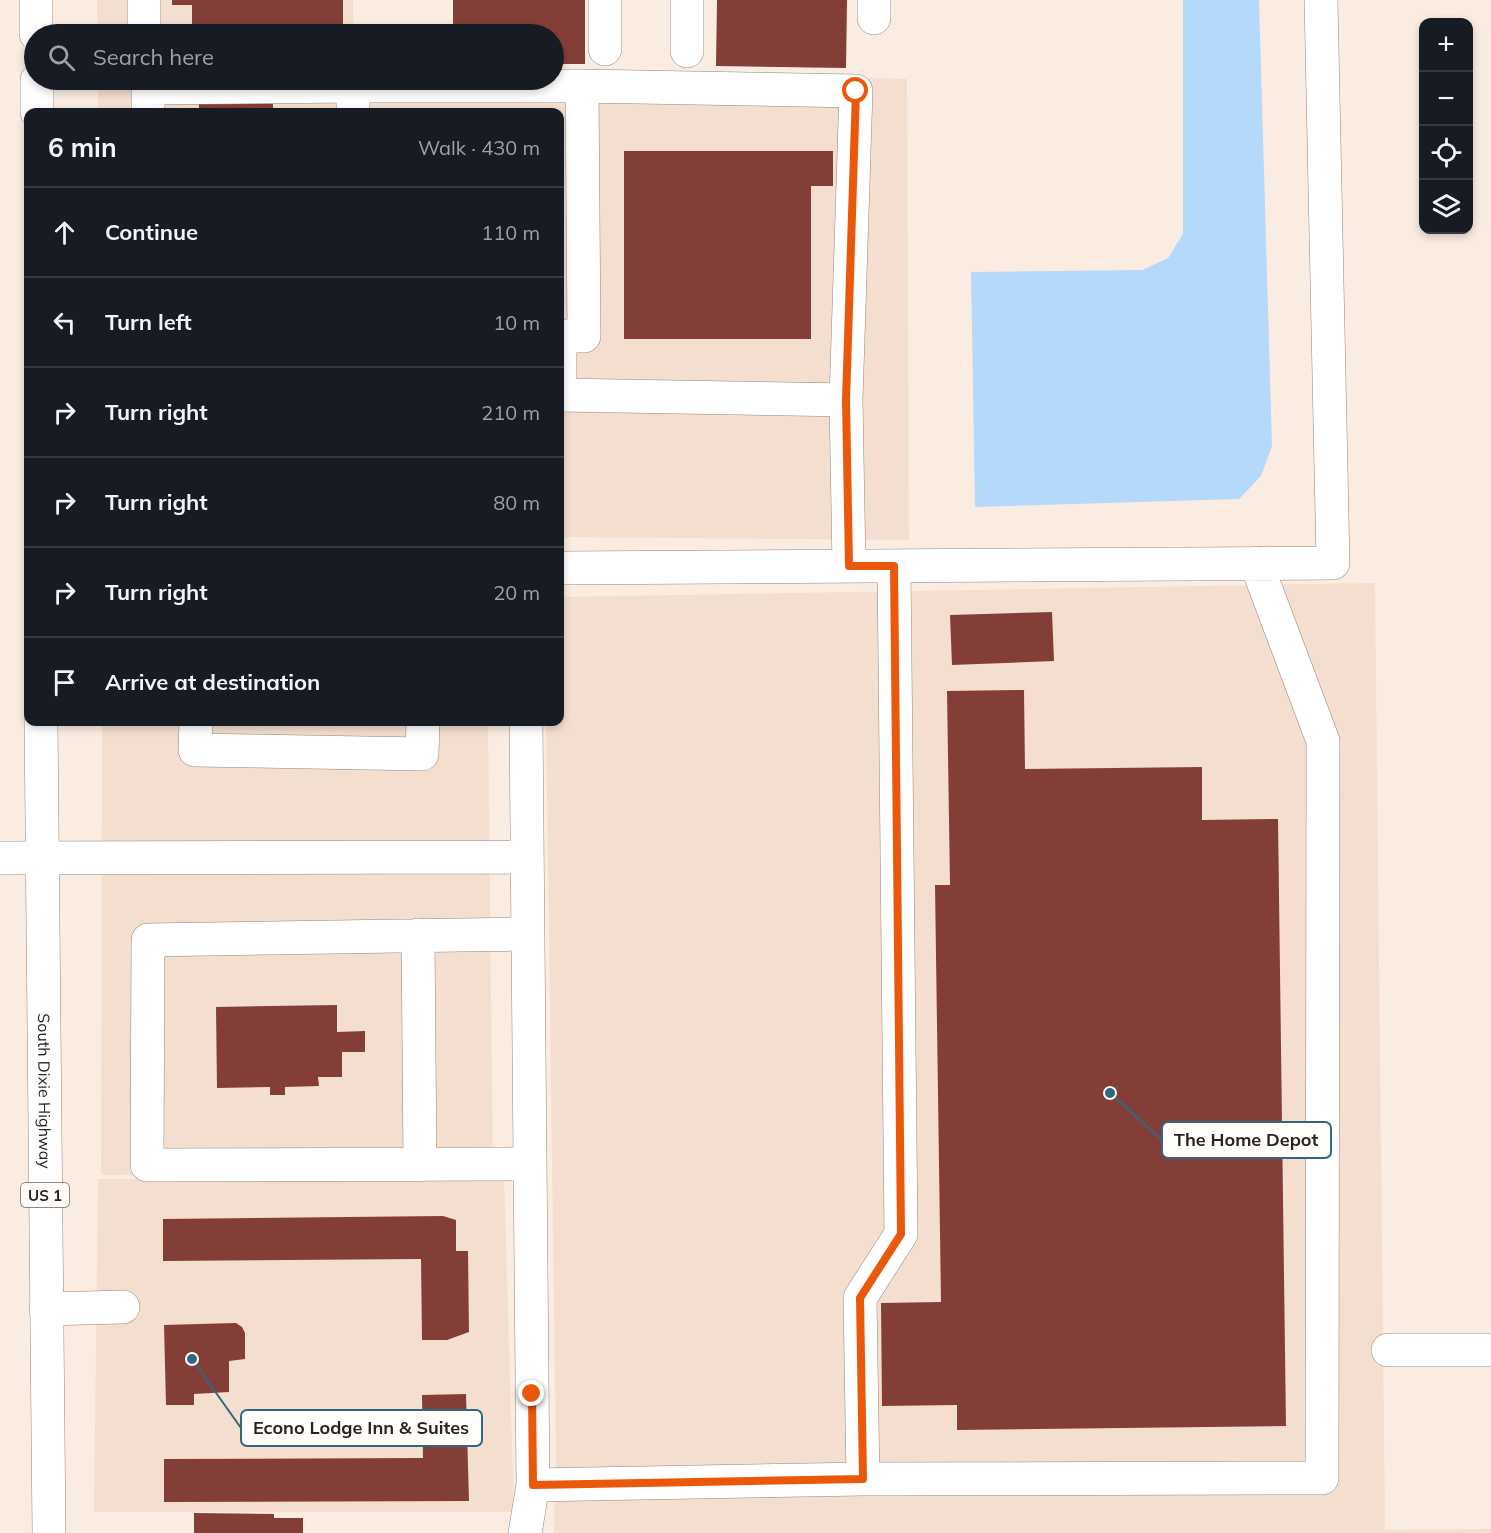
<!DOCTYPE html>
<meta charset="utf-8">
<style>
:root{--surface:#171b24;--page:#242831;--text:#f1f3f6;--muted:#9ea1a6;--line:#363941}
body{margin:0;font-family:Mulish,sans-serif;background:var(--page);color:var(--text)}
.controls{position:absolute;right:18px;top:18px;display:grid;overflow:hidden;border-radius:12px;box-shadow:0 3px 9px #0003}
.controls button{width:54px;height:54px;display:grid;place-items:center;padding:0;border:0;border-bottom:2px solid var(--line);background:var(--surface);color:var(--text);font:30px sans-serif}
.stop{position:absolute;width:18px;height:18px;margin:-14px;border:4px solid #ea580c;border-radius:50%;background:#fff}
.stop.end{background:#ea580c;border-color:#fff;box-shadow:0 2px 6px #0008}
.list{margin:0;padding:0;list-style:none}
h2{display:flex;justify-content:space-between;align-items:center;height:78px;margin:0;padding:0 24px;font-size:26px}
h2 small{font-size:20px;font-weight:400;color:var(--muted)}
.list li{display:grid;grid-template-columns:39px 1fr auto;gap:18px;align-items:center;box-sizing:border-box;height:90px;padding:0 24px;border-top:2px solid var(--line)}
.list b{display:block;font-size:22px;white-space:nowrap}
.list em{font-size:20px;font-style:normal;color:var(--muted)}
.icon{flex:none;width:33px;height:33px;fill:none;stroke:currentColor;stroke-width:2;stroke-linecap:round;stroke-linejoin:round}
.map{position:relative;flex:none;width:1491px;height:1533px;overflow:hidden}
.search{position:absolute;background:var(--surface);box-shadow:0 3px 9px #0003;left:24px;top:24px;width:540px;height:66px;display:flex;align-items:center;gap:15px;box-sizing:border-box;padding:0 21px;border-radius:33px;color:var(--muted);font-size:22px}
.panel{position:absolute;background:var(--surface);box-shadow:0 3px 9px #0003;left:24px;top:108px;width:540px;height:618px;border-radius:12px}
.map>svg:first-child{display:block}
.built{fill:#f4decf}
.water{fill:#b5d9fa}
.building{fill:#843e38}
.lines{fill:none;stroke-linecap:round;stroke-linejoin:round}
.minor-casing{stroke:#94877e;stroke-width:34}
.highway-casing{stroke:#94877e;stroke-width:34}
.minor{stroke:#fff;stroke-width:33}
.highway{stroke:#fff;stroke-width:33}
.route{stroke:#ea580c;stroke-width:8}
.labels{text-anchor:middle;dominant-baseline:central;stroke-width:6;stroke-linejoin:round;paint-order:stroke}
.shield{fill:#fffcfa;stroke:#696561;stroke-width:1.5}
.shield-label{font-size:15px;font-weight:bold;fill:#292420}
.street-label{font-size:16px;fill:#292420;stroke:#fffcfa}
.leader{fill:none;stroke:#2e6881;stroke-width:2}
.callout-dot{fill:#2e6881;stroke:#fffcfa;stroke-width:2}
.callout{fill:#fffcfa;stroke:#2e6881;stroke-width:2}
.callout-label{font-size:18px;text-anchor:middle;font-weight:bold;fill:#292420}
</style>
<div class="map">
<svg width="1491" height="1533" viewBox="0 0 1491 1533">
<rect width="100%" height="100%" fill="#fbece2"/>
<path class="built" d="M97,0H353V34H97Z
M554,71L907,79L909,540L560,537V112H98V80H554Z
M1375,583L1385,1530L1491,1529V1533H554L556,1456L546,722H560V597Z
M102,722H488L493,1173L101,1175Z
M504,1177L514,1512H94L98,1179Z"/>
<path class="water" d="M1183,0H1259L1272,446L1261,476L1239,499L975,507L971,272L1142,270L1168,258L1183,234Z"/>
<path class="building" d="M172,0H343V34H192V5H172Z
M453,0H585V64H554V34H453Z
M717,0H847L846,68L716,66Z
M199,97L273,98V112H199Z
M624,151H833V186H811V339H624Z
M1052,612L1054,661L952,665L950,615Z
M1024,690L1025,769L1202,767V820L1278,819L1286,1426L957,1430V1405L882,1406L881,1303L941,1302L935,885H950L947,691Z
M337,1005V1032L365,1031V1052H342V1077H318L319,1086L285,1087V1095H270V1087L217,1088L216,1007Z
M443,1216L456,1220V1251H468L469,1332L447,1340H422L421,1259L163,1261V1219Z
M236,1323L242,1327L245,1333V1359L229,1361V1392L194,1394V1405H166L164,1325Z
M466,1394L469,1501L164,1502V1459L423,1458L422,1395Z
M194,1513L274,1514V1518H303V1533H194Z"/>
<g class="lines">
<defs>
<path id="minor" d="M144,0V34
M874,18V0
M605,49V0
M687,51V0
M353,86H582L584,336H560
M148,112V88L353,86V112
M560,336V395L846,400L856,91L582,86
M846,400L849,566
M560,568L1333,563L1321,0
M196,722L195,750L422,754L423,722
M0,858L527,857
M528,934L148,940L147,1165L530,1164
M418,935L420,1165
M46,1309L123,1307
M1388,1350H1491
M863,1479L1322,1478L1323,741L1256,563
M533,1485L863,1479L860,1298L901,1234L894,566
M525,1533L533,1485L526,722"/>
<g id="highway">
<path d="M36,0V34"/>
<path d="M37,80V112"/>
<path id="s1" d="M41,722L49,1533"/>
</g>
</defs>
<use href="#minor" class="minor-casing"/>
<use href="#highway" class="highway-casing"/>
<use href="#minor" class="minor"/>
<use href="#highway" class="highway"/>
</g>
<g class="lines">
<path class="route" d="M532,1394L533,1485L863,1479L860,1298L901,1234L894,566H849L846,400L856,91"/>
</g>
<g class="labels">
<rect class="shield" x="21" y="1183" width="48" height="24" rx="4.5"/>
<g class="shield-label">
<text x="45" y="1195">US 1</text>
</g>
<g class="street-label">
<text stroke="none"><textPath href="#s1" startOffset="369">South Dixie Highway</textPath></text>
</g>
</g>
<path class="leader" d="M1110 1093L1162 1140M192 1359L241 1428"/>
<g class="callout-dot">
<circle cx="1110" cy="1093" r="6"/>
<circle cx="192" cy="1359" r="6"/>
</g>
<g class="callout">
<rect x="1162" y="1122" width="169" height="36" rx="6"/>
<rect x="241" y="1410" width="241" height="36" rx="6"/>
</g>
<g class="callout-label">
<text x="1246" y="1146">The Home Depot</text>
<text x="361" y="1434">Econo Lodge Inn &amp; Suites</text>
</g>
</svg>
<div class="controls">
<button>+</button>
<button>−</button>
<button><svg class="icon" aria-label="locate" viewBox="0 0 24 24"><circle cx="12" cy="12" r="6"/><path d="M12 2v4M12 18v4M2 12h4M18 12h4"/></svg></button>
<button><svg class="icon" aria-label="layers" viewBox="0 0 24 24"><path d="M12 4l9 5-9 5-9-5zM3 14l9 5 9-5"/></svg></button>
</div>
<div class="stop" style="left:856px;top:91px"></div>
<div class="stop end" style="left:532px;top:1394px"></div>
<div class="search"><svg class="icon" aria-label="search" viewBox="0 0 24 24"><circle cx="10" cy="10" r="6"/><path d="M15 15l6 6"/></svg>Search here</div>
<section class="panel">
<h2>6 min<small>Walk · 430 m</small></h2>
<ul class="list">
<li><svg class="icon" aria-label="ahead" viewBox="0 0 24 24"><path d="M12 20V5M6 11l6-6 6 6"/></svg><div><b>Continue</b></div><em>110 m</em></li>
<li><svg class="icon" aria-label="left" viewBox="0 0 24 24"><path d="M17 20v-9H6M10 6l-5 5 5 5"/></svg><div><b>Turn left</b></div><em>10 m</em></li>
<li><svg class="icon" aria-label="right" viewBox="0 0 24 24"><path d="M7 20v-9h11M14 6l5 5-5 5"/></svg><div><b>Turn right</b></div><em>210 m</em></li>
<li><svg class="icon" aria-label="right" viewBox="0 0 24 24"><path d="M7 20v-9h11M14 6l5 5-5 5"/></svg><div><b>Turn right</b></div><em>80 m</em></li>
<li><svg class="icon" aria-label="right" viewBox="0 0 24 24"><path d="M7 20v-9h11M14 6l5 5-5 5"/></svg><div><b>Turn right</b></div><em>20 m</em></li>
<li><svg class="icon" aria-label="arrive" viewBox="0 0 24 24"><path d="M6 21V4h12l-3 4 3 4H6"/></svg><div><b>Arrive at destination</b></div></li>
</ul>
</section>
</div>
